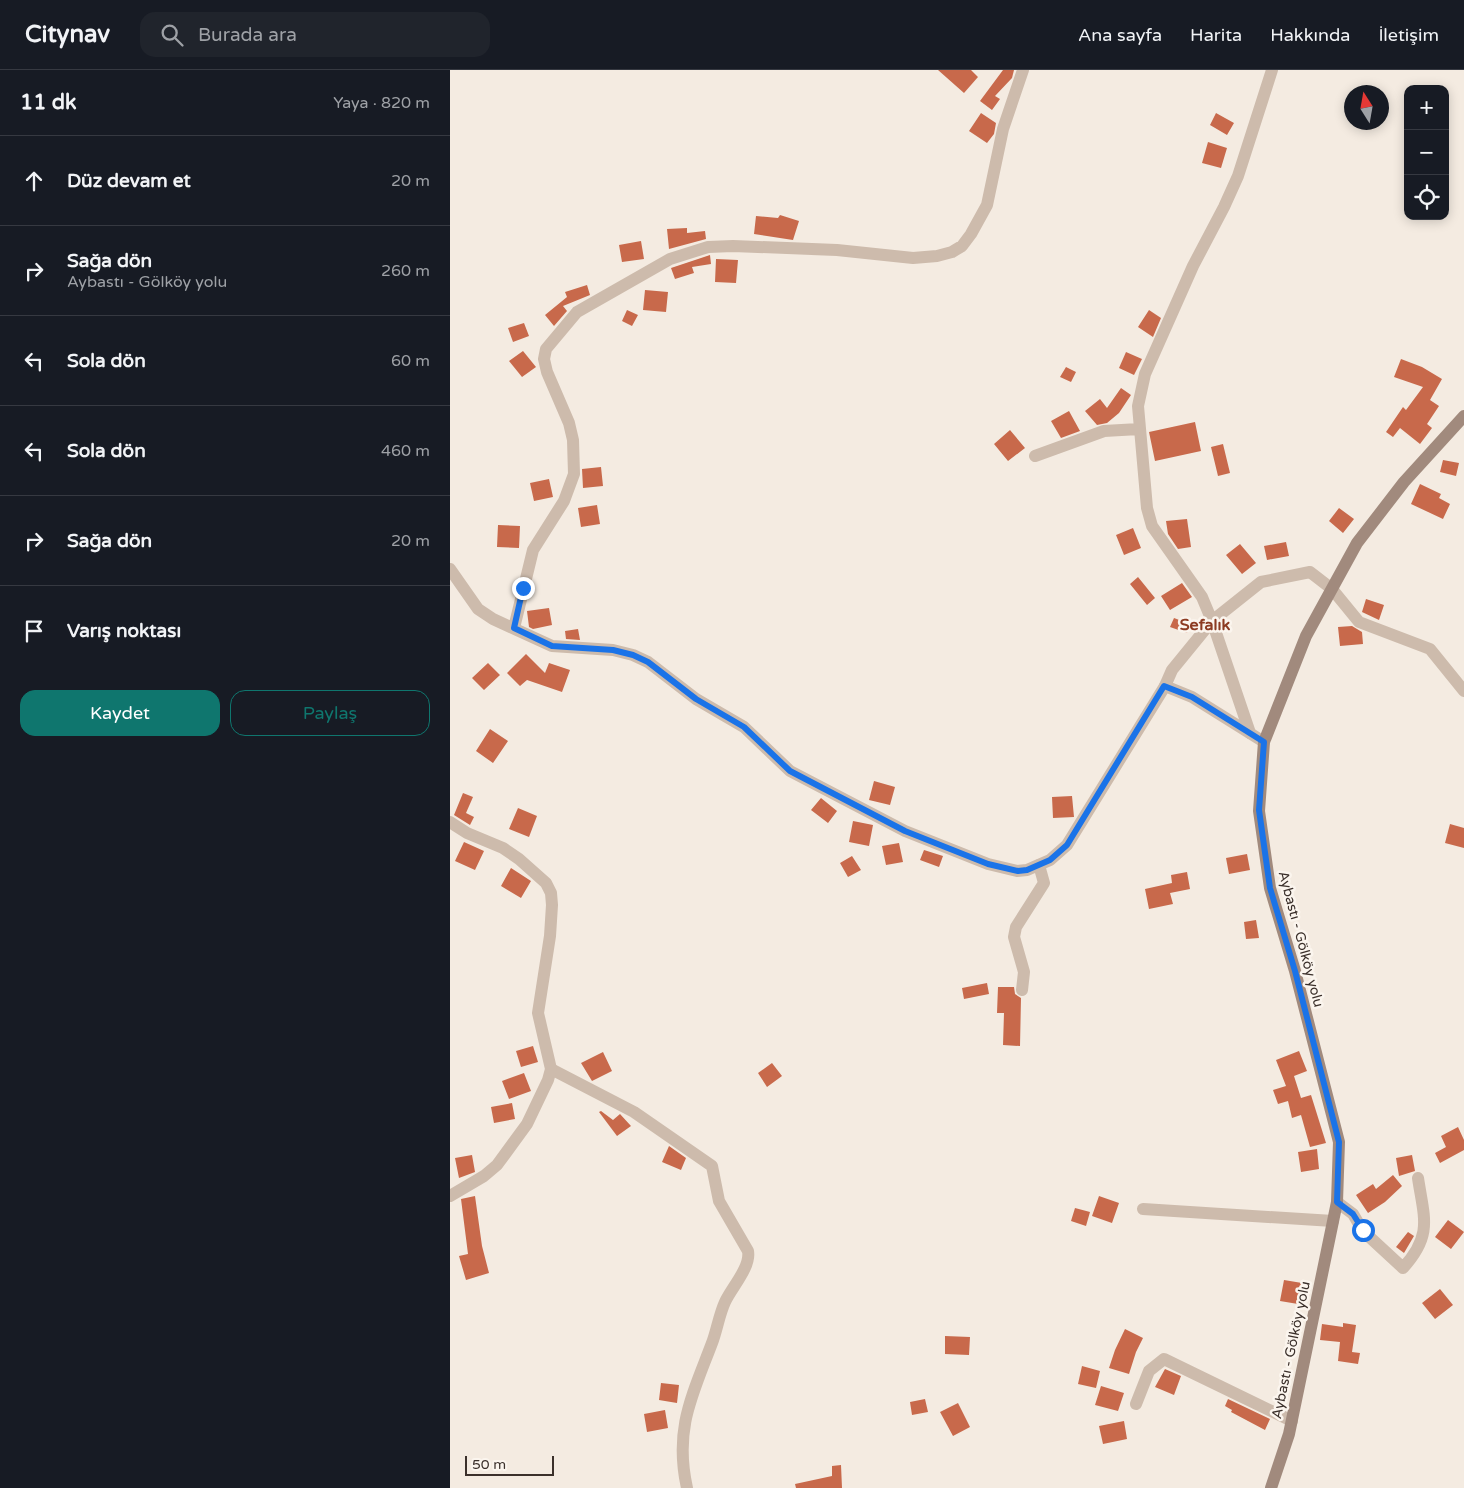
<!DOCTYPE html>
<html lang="tr">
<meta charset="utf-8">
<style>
:root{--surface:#171b24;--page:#20242c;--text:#f1f3f6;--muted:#9ea1a6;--line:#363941;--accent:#0f766e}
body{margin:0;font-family:"Varela Round",sans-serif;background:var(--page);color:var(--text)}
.controls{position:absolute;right:15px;top:15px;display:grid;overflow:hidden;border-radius:10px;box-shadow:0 2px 12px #0003}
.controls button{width:45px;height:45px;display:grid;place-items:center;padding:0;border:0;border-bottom:1px solid var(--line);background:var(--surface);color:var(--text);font:25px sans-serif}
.compass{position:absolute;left:894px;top:15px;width:45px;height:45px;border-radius:50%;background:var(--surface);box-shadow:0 2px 12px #0003;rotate:349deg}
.scale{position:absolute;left:15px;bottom:12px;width:89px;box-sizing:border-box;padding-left:5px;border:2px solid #3b302b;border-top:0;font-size:14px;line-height:18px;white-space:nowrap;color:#3b302b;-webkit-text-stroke:4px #fbf5ee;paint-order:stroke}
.stop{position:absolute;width:15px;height:15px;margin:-11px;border:4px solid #1a73e8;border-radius:50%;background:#fff}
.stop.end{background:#1a73e8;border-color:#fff;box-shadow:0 1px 5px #0008}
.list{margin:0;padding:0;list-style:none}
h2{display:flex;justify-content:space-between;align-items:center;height:65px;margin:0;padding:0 20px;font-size:21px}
h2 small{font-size:16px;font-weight:400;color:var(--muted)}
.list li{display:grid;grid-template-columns:32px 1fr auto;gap:15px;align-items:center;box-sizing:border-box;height:90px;padding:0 20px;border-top:1px solid var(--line)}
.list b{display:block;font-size:19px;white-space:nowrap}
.list p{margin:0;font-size:16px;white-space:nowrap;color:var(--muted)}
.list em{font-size:16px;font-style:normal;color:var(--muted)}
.actions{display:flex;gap:10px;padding:15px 20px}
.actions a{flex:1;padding:11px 0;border:1px solid var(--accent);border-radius:15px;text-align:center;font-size:18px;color:var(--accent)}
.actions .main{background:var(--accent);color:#fff}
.icon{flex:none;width:28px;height:28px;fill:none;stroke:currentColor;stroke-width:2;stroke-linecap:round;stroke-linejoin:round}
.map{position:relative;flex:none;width:1014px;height:1418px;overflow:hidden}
header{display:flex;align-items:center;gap:30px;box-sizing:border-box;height:70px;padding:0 25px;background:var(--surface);border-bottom:1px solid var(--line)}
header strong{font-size:24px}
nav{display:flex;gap:28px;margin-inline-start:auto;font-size:18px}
.search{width:350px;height:45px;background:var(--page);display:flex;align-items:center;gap:12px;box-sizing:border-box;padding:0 18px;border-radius:15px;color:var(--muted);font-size:19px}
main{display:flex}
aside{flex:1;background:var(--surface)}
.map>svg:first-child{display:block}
.building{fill:#c8694b}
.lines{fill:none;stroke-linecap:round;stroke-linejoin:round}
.minor{stroke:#cdbbac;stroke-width:12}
.tertiary{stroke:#cdbbac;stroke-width:12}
.secondary{stroke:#a18a7d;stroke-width:12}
.route{stroke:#1a73e8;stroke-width:6}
.labels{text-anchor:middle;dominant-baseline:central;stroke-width:5;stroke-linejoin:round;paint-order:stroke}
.street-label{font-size:14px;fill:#3b302b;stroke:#fbf5ee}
.quarter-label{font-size:16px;font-weight:bold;fill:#8c3b22;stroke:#fbf5ee}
</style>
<header>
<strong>Citynav</strong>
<div class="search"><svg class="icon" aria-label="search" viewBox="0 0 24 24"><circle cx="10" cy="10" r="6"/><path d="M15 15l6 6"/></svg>Burada ara</div>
<nav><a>Ana sayfa</a><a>Harita</a><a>Hakkında</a><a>İletişim</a></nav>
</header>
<main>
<aside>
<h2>11 dk<small>Yaya · 820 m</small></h2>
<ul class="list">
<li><svg class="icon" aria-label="ahead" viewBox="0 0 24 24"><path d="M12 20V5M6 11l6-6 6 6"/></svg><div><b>Düz devam et</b></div><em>20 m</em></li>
<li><svg class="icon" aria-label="right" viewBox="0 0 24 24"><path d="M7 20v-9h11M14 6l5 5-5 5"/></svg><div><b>Sağa dön</b><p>Aybastı - Gölköy yolu</p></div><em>260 m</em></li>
<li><svg class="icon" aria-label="left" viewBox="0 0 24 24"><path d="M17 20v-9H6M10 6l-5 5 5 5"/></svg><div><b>Sola dön</b></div><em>60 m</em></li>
<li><svg class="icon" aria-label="left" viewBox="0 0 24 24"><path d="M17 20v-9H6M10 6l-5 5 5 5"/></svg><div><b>Sola dön</b></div><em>460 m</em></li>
<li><svg class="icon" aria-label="right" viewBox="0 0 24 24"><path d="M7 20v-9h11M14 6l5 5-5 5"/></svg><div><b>Sağa dön</b></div><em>20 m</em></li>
<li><svg class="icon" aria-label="arrive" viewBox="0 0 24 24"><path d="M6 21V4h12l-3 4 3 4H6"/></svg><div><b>Varış noktası</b></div></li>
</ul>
<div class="actions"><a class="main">Kaydet</a><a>Paylaş</a></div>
</aside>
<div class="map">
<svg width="1014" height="1418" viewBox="0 0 1014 1418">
<rect width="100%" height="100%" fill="#f4ebe1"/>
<path class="building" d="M488,0H521L528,7L514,23Z
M553,0H564L562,8L545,26L550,29L542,40L530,31Z
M531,43L546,53L544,64L537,73L519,61Z
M766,43L784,53L777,65L760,55Z
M758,72L777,78L771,98L752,93Z
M330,145L349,151L343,170L304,164L306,146L328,148Z
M237,158V163L255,161L256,169L219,179L217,159Z
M191,171L194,189L172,192L169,175Z
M260,185L261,194L242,197L244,203L225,209L221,198Z
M266,189L288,190L286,213L265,212Z
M137,215L140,225L113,236L117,241L104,256L95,245L117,227L115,222Z
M195,220L218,222L216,242L193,240Z
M177,240L188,245L182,256L172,251Z
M699,240L711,248L703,267L688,257Z
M74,253L79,266L63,272L58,258Z
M73,281L86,297L72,307L59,291Z
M676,282L692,289L684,305L669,298Z
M951,289L972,297L992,309L980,330L989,336L977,354L982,358L970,374L950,358L943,367L936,362L953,337L956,340L973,317L944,307Z
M616,297L626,302L621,312L610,307Z
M671,318L681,325L669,343L657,353L647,355L635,341L650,329L657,338Z
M619,341L630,361L611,368L601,351Z
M745,352L751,381L705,391L699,362Z
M560,360L575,378L558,391L544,374Z
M773,374L780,403L768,406L761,377Z
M993,390L1009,393L1006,406L990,402Z
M151,397L153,416L133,418L132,399Z
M99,409L103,427L84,431L80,413Z
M970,414L991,424L989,428L1000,434L993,449L961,434Z
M147,435L150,454L131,457L128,438Z
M889,438L904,449L893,463L879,451Z
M737,449L741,477L728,479L718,464L716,451Z
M48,455L70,456L69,478L47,477Z
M683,458L691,478L674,485L666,465Z
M836,472L839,486L817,490L814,476Z
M790,474L806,493L792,504L776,485Z
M688,507L705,528L697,535L680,514Z
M732,513L742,527L720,540L711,526Z
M916,529L934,535L929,550L912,542Z
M99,538L102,555L83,559L79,557L77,541Z
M724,548L740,554L737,563L720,557Z
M902,556L912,562L913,574L890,576L888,557Z
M128,559L130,570L116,569L115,561Z
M76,584L95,603L99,593L120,600L112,622L77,610L70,616L57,603Z
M38,593L50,605L34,620L22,608Z
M40,659L58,671L43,693L26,681Z
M424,711L445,717L440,735L419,730Z
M13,723L23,727L16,743L24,747L20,755L4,745Z
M622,726L624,747L603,748L602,727Z
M371,728L387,741L378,753L361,740Z
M68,738L87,746L79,767L59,759Z
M403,751L423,755L419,776L399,772Z
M1000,754L1014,758V778L995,773Z
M14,772L34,781L25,800L5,791Z
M449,773L453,792L436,795L432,776Z
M474,780L493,786L489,797L470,790Z
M797,784L800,800L779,804L776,788Z
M402,786L411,800L398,807L390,793Z
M61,798L81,811L71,828L51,816Z
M737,802L740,819L720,823L723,834L699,839L695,819L722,813L721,805Z
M806,850L809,868L796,869L794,852Z
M537,913L539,924L514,929L512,918Z
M548,917H564L565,924L571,928L570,976L553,975L554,943H547Z
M83,976L88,992L71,997L66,981Z
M849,981L857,1001L844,1006L851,1028L861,1025L876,1073L860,1077L851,1045L842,1048L838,1031L828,1034L823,1020L836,1016L826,990Z
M153,982L162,1001L142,1011L131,993Z
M322,993L332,1006L317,1017L308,1003Z
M74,1003L81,1021L59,1029L52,1011Z
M62,1033L65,1049L44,1053L41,1037Z
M151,1041L163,1050L170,1044L181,1056L167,1066L149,1042Z
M1008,1057L1014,1070V1080L990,1093L985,1083L996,1077L991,1066Z
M219,1076L236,1088L231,1100L212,1092Z
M867,1079L869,1099L851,1102L848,1082Z
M22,1085L25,1102L9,1108L5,1088Z
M962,1085L965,1101L949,1106L946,1088Z
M943,1105L952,1116L935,1132L918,1143L906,1125L923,1114L926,1119Z
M25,1126L32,1176L39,1203L16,1210L9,1186L18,1184L11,1129Z
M649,1126L669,1133L662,1153L642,1146Z
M625,1138L640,1142L636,1156L621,1151Z
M998,1150L1014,1162L1001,1179L985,1167Z
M958,1162L964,1166L954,1183L946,1177Z
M834,1210L852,1213L848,1234L830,1231Z
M990,1219L1003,1235L985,1249L972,1233Z
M893,1253L906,1255L902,1282L910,1283L908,1294L888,1291L890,1272L870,1270L872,1254L893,1257Z
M675,1259L693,1268L686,1282L679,1304L659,1298L665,1280Z
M495,1266L520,1267L519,1285L495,1284Z
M632,1296L650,1301L646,1318L628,1314Z
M715,1299L731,1306L724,1325L705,1317Z
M211,1313L229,1315L227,1333L209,1330Z
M651,1316L674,1323L668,1341L645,1335Z
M475,1329L478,1342L462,1345L460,1332Z
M778,1329L820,1349L815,1360L781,1342L782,1340L775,1336Z
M508,1333L520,1357L503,1366L490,1342Z
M215,1340L218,1358L197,1362L194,1344Z
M674,1351L677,1369L653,1374L649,1356Z
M391,1395L392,1418H346L345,1414L382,1406V1396Z"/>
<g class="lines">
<path class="minor" d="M585,386L654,361L689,359
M64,558L83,480L114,431L124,404L123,370L119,353L97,302L94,289L96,279L127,242L220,189L258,177L283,176L387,180L463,188L487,186L502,182L512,176L521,164L537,135L553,59L573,0
M715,616L722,600L762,551L811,512L860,502L882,519L909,552L980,579L1014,621
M800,663L762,551L752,527L702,456L697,438L688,336L695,304L743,196L774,137L788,106L822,0
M572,920L574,902L564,867L566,857L594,813L589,795
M101,999L184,1042L262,1096L269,1131L298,1181C301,1197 282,1217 275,1232C269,1245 267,1260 262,1273C242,1326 224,1359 237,1418
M887,1132L903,1144L913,1161L953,1198C983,1165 974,1148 968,1108
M693,1139L883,1151
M686,1334L699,1301L714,1289L842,1351"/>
<path class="tertiary" d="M0,499L28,539L43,549L102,576L163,580L183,585L198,592L246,629L294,657L340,701L455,761L538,794L567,801L577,800L600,790L617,775L715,616L742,627L814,672
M0,752L17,763L53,778L69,789L96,813L101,823L102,835L100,866L88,943L101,999L98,1010L77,1054L47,1095L34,1106L0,1126"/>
<path class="secondary" d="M821,1418L839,1364L887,1132L889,1072L845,901L820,818L809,741L814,672L856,566L907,473L954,412L1014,346"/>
</g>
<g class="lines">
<path class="route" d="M73,518L64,558L102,576L163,580L183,585L198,592L246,629L294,657L340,701L455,761L538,794L568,801L577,800L600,790L617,775L714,616L742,627L814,672L809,740L820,818L845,901L889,1072L887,1132L903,1144L913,1160"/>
</g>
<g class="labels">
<g class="street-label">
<text transform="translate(851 869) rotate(75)">Aybastı - Gölköy yolu</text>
<text transform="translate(841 1280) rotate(-78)">Aybastı - Gölköy yolu</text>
</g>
<g class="quarter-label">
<text x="755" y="555">Sefalık</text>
</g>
</g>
</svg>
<div class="controls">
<button>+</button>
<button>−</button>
<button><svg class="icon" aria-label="locate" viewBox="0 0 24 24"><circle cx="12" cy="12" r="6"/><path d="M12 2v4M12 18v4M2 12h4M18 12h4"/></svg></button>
</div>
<svg class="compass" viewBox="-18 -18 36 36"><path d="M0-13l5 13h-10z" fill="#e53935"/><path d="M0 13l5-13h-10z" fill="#9ea1a6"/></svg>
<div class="scale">50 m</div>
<div class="stop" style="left:913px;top:1160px"></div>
<div class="stop end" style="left:73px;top:518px"></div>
</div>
</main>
